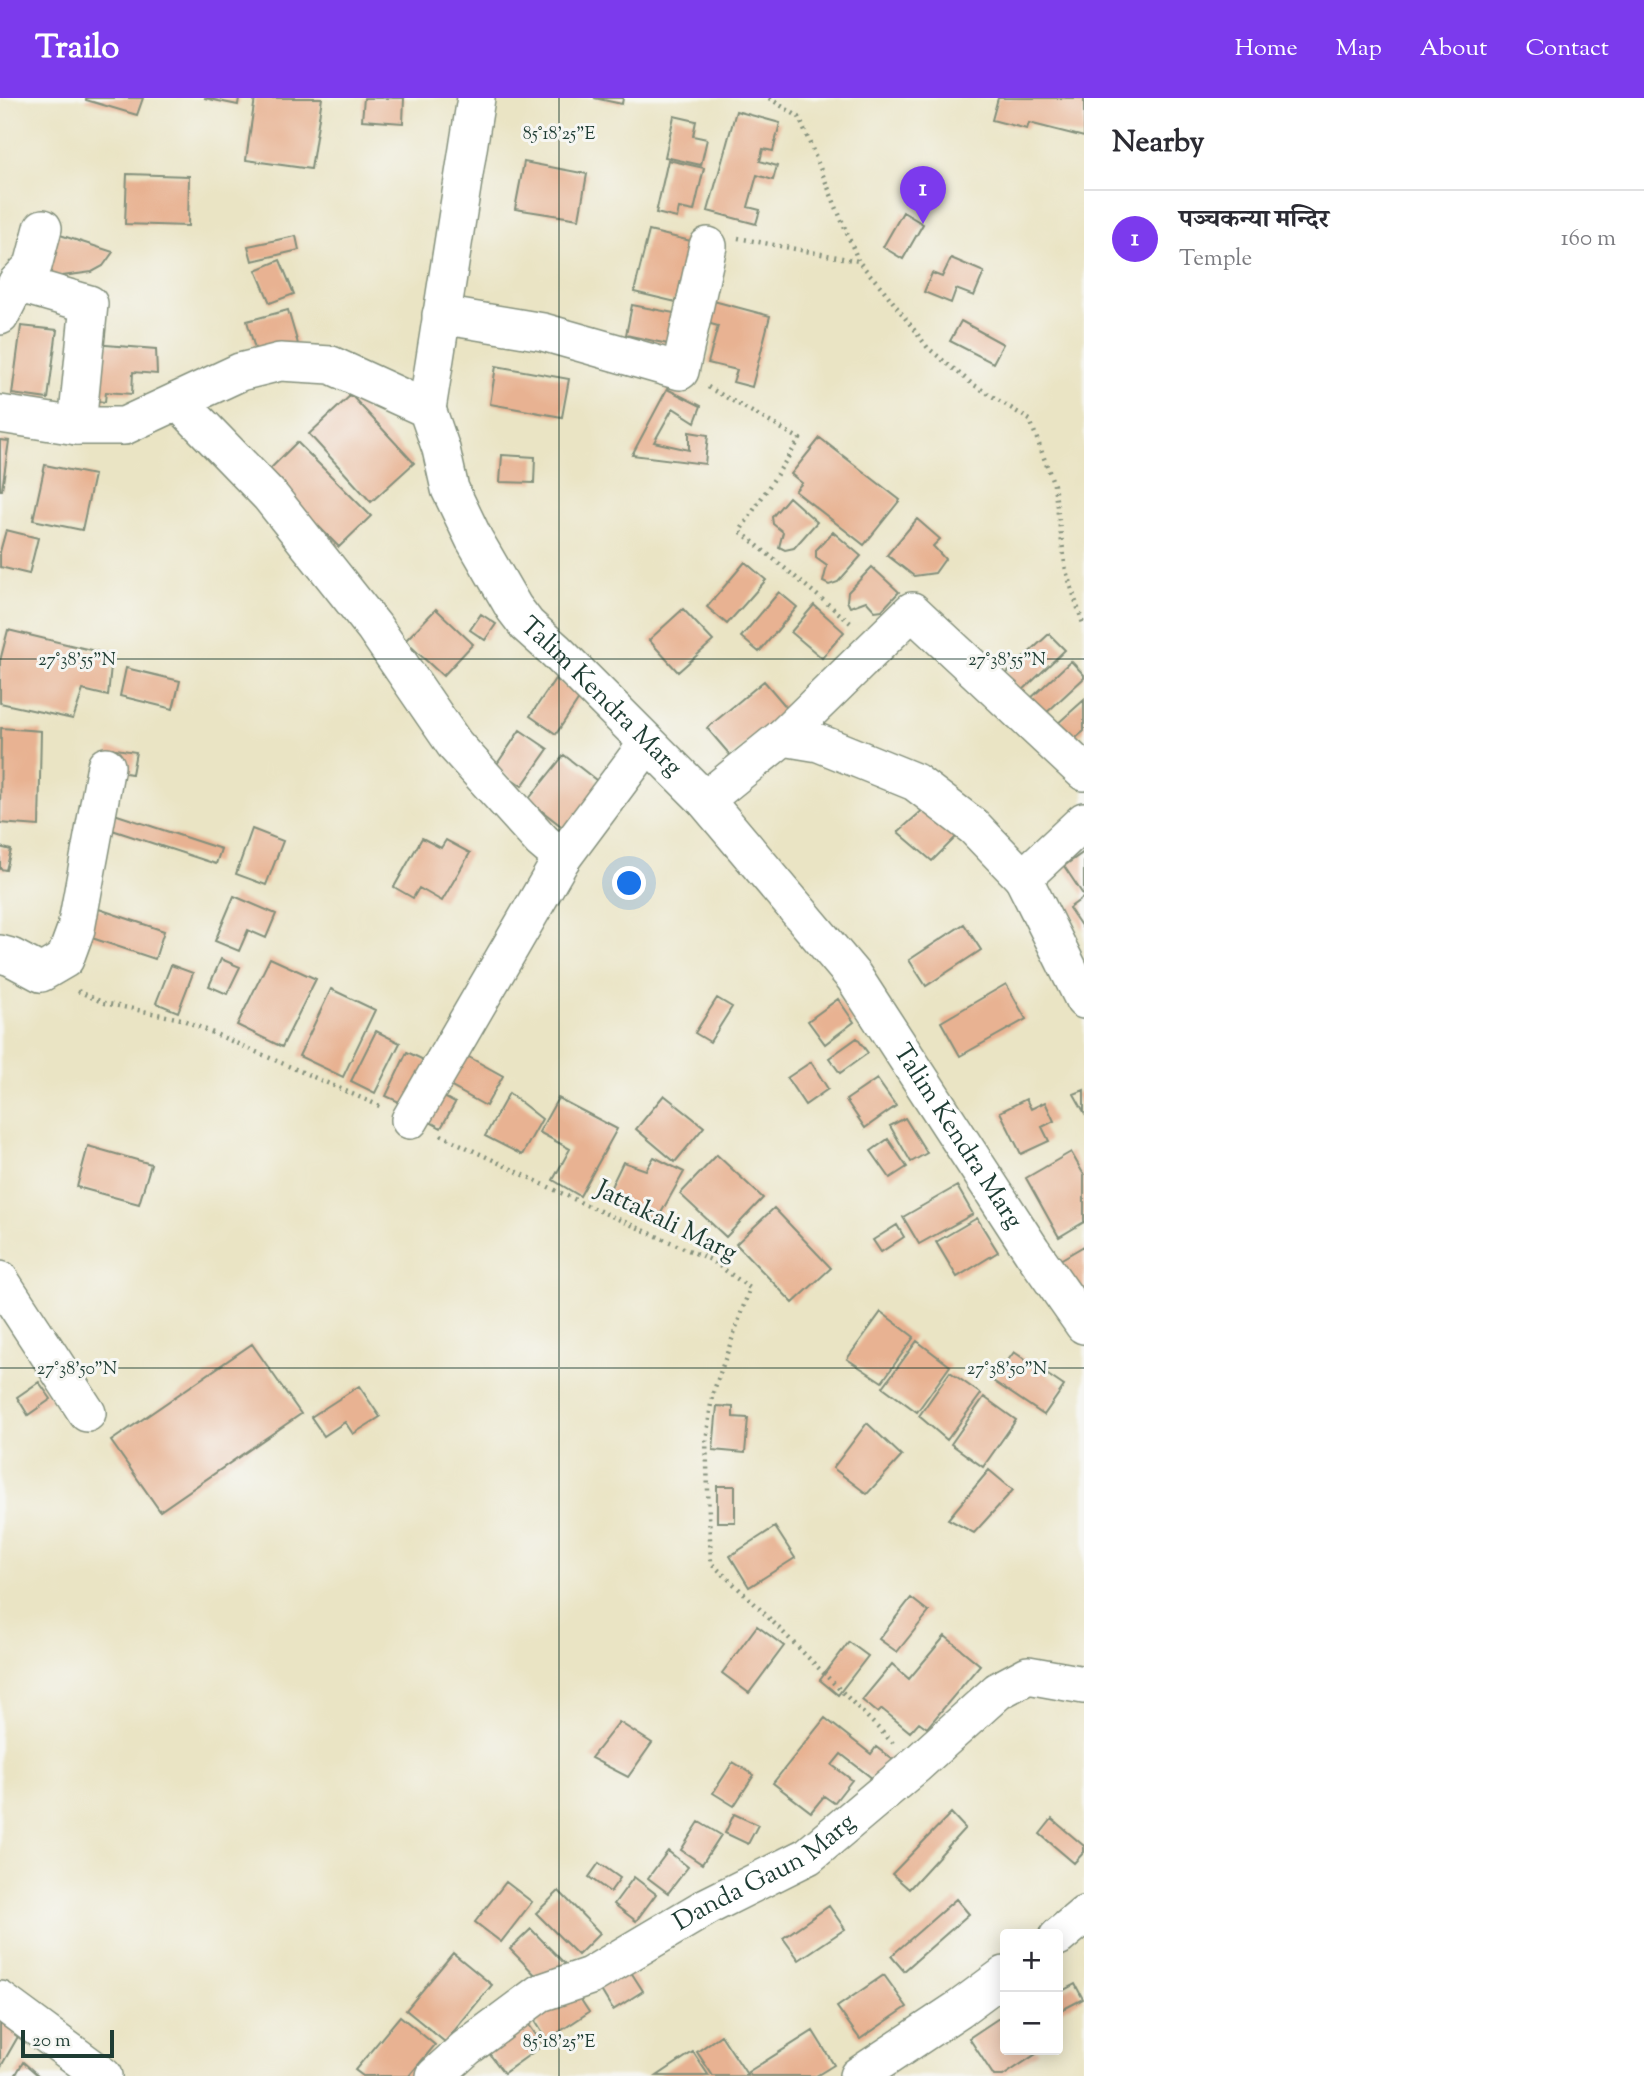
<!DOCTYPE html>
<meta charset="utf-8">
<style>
:root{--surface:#fff;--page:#f2f2f3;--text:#2b2b33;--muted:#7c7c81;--line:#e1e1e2;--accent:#7c3aed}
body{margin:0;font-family:"Sorts Mill Goudy","Noto Serif Devanagari",serif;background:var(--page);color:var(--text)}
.controls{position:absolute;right:21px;bottom:21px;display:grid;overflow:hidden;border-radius:7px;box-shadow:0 4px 18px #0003}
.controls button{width:63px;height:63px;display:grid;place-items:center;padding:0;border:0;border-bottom:2px solid var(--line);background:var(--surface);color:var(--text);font:35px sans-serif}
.scale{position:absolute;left:21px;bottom:18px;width:93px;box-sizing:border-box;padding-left:7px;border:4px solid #1f3d34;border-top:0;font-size:19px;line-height:24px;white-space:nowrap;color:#1f3d34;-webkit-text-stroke:5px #f6f6f2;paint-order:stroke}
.you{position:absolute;left:630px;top:786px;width:24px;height:24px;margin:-18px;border:5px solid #fff;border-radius:50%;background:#1a73e8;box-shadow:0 0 0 10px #1a73e833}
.badge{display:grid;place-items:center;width:46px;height:46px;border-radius:50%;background:var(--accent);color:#fff;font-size:23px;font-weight:700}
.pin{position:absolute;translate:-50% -58px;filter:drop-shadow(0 2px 4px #0008)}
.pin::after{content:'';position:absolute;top:37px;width:24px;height:21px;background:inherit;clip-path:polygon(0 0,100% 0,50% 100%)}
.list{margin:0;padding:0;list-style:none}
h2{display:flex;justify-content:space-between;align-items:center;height:91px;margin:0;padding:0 28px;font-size:30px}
h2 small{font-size:23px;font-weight:400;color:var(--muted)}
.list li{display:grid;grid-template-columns:46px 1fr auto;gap:21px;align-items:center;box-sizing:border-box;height:98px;padding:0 28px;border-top:2px solid var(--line)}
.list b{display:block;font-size:26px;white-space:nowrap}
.list p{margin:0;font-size:23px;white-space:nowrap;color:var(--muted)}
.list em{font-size:23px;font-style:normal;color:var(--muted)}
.map{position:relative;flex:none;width:1084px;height:1978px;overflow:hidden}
header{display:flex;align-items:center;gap:42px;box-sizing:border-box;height:98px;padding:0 35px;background:var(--accent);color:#fff}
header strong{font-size:33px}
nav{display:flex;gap:38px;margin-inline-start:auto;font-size:24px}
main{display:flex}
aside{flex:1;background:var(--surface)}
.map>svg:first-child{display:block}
.building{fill:#e8b292}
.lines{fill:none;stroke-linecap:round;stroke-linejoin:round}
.minor-casing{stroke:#84907c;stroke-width:40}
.path{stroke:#84907c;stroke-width:4.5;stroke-dasharray:2 5;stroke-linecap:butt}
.minor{stroke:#fff;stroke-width:37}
.ticks{fill:none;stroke:#1f3d34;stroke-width:2;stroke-opacity:0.45}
.labels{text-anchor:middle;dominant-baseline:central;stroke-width:6;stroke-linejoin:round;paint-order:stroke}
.street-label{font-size:26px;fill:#1f3d34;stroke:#f6f6f2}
.ticks-label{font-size:18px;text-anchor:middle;fill:#1f3d34;stroke:#f6f6f2;stroke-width:6;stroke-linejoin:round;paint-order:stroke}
</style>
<header>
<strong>Trailo</strong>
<nav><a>Home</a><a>Map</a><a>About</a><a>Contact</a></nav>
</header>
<main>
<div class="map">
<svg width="1084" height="1978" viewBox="0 0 1084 1978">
<rect width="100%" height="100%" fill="#f6f6f2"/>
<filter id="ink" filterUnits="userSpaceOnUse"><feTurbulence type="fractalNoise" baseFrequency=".0143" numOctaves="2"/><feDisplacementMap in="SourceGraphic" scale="14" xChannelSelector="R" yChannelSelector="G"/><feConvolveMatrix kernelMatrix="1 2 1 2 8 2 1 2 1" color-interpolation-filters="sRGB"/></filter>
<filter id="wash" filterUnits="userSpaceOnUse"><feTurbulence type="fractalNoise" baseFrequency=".00686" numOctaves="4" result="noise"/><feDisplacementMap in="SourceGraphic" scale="28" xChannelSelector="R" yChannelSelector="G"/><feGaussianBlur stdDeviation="1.57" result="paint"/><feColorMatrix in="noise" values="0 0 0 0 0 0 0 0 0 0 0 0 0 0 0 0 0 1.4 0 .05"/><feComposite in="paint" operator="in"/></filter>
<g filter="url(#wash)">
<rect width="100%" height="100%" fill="#eae4c4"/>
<g id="blocks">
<path class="building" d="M86,0H143L137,17L86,2Z
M204,0H239L238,7Z
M255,0H322L311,71L246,62Z
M364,0H404L403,25L362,22Z
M594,0H623L622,6Z
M998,0H1084V39L1029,25L1027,31L992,22Z
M736,13L780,25L773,53L763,51L760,63L777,68L773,82L757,77L748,109L760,112L756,126L708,113Z
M674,18L696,23L693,38L707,41L701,67L665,59Z
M668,62L704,70L694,113L679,110L677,120L656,115Z
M524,64L587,76L579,121L515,111Z
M127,76L189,78L188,128L125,126Z
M903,114L923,126L903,161L883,149Z
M649,133L691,143L676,204L634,194Z
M57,136L113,154L103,168L92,174L47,180Z
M296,138L299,152L252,163L248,148Z
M951,160L984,174L974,198L956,191L951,205L924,194L932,175L942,179Z
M280,162L294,196L270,205L256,172Z
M706,201L770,218L752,289L733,284L737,272L708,265L718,228L700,223Z
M632,207L674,215L668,246L626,237Z
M288,212L298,246L257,258L247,223Z
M961,223L1003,246L993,265L950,243Z
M21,228L57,232L48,301L12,296Z
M93,246L156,251L157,276L133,274L132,296L106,294L105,304L88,302Z
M496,268L569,281L562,319L490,306Z
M667,291L701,308L695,324L673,310L654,344L689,352V334L708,337L705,366L632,357Z
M351,297L414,365L371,404L309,336Z
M820,340L900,402L864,447L795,393L802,385L791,376Z
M0,342L9,343L2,392H0Z
M297,344L371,418L339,449L266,375Z
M502,357L535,359L534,385L500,384Z
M45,367L94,377L82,432L33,422Z
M789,399L817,424L794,450L785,452L779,449L783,434L773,426L772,419Z
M917,421L940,441L933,448L945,461L935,475L914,478L887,457Z
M6,432L38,440L29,476L0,469V454Z
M833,434L861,458L838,484L829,487L823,484L827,468L816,460V452Z
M745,464L766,482L727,526L707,509Z
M872,469L899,494L882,512L875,513L866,503L850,509L847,503L848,494Z
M779,494L797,509L759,554L741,539Z
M814,507L844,534L822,560L791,534Z
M436,511L473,546L443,578L405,543Z
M683,511L713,543L678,574L649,542Z
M481,516L496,526L485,542L470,532Z
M8,532L112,557L108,598L83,592L73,621L0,605V563Z
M1049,536L1065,552L1021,594L1005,577Z
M1071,563L1084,577V580L1044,617L1030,601Z
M126,570L180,583L173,611L120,598Z
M555,581L581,598L556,636L530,618Z
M764,583L788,611L731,658L707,630Z
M1084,602V633L1071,644L1056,627Z
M1,630L41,633L39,728L0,725Z
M520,632L548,651L522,688L495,669Z
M109,650L136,654L132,676L105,672Z
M564,657L601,686L565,731L528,702Z
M935,701L966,729L932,763L898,734Z
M108,714L221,751L216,766L103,729Z
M252,731L283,743L266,787L236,776Z
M422,740L441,750L446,742L470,755L442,803L419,790L413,800L394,789Z
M0,749L11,752L6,772L0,771Z
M1084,754V798L1064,768Z
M234,798L276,816L266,840L248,832L239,853L215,843Z
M1084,799V832L1069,810Z
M87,807L164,833L155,861L77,835Z
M964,826L981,852L926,888L909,862Z
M270,860L316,881L282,949L237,927Z
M221,861L240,869L227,896L209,888Z
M171,867L193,875L178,914L156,905Z
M1006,886L1026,921L960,958L941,924Z
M331,891L375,912L343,979L299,958Z
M717,900L732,909L710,944L695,935Z
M838,901L854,924L825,946L808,923Z
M376,933L400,945L375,995L351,983Z
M857,940L868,955L840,975L829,960Z
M407,954L430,965L408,1008L386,998Z
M467,958L503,978L486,1008L450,988Z
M811,964L828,991L805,1007L787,980Z
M877,981L896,1008L865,1030L846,1002Z
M1084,992V1014L1074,996Z
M433,993L455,1005L441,1030L419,1018Z
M509,995L542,1021L522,1057L485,1038Z
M664,997L704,1029L675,1064L636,1031Z
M558,1000L617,1031L580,1098L553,1082L570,1051L539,1034Z
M1026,1001L1031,1011L1045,1004L1054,1023L1042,1029L1049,1043L1021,1056L1000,1014Z
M905,1020L927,1055L911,1064L890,1028Z
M888,1041L907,1069L890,1080L871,1053Z
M88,1048L151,1066L139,1106L77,1089Z
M1071,1054L1084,1077V1124L1059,1139L1026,1080Z
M717,1057L763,1100L726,1139L680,1096Z
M654,1059L684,1074L657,1122L606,1099L623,1064L646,1072Z
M957,1088L973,1116L919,1146L903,1119Z
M774,1110L831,1170L793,1205L736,1146Z
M977,1120L998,1154L957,1179L936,1144Z
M897,1127L904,1139L881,1154L873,1142Z
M1084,1148V1199L1060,1162Z
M881,1214L914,1239L882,1284L847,1261Z
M917,1243L950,1268L917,1314L883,1289Z
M252,1246L301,1316L160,1413L111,1343Z
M1014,1254L1064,1288L1044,1317L993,1283Z
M950,1274L981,1296L947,1342L919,1318Z
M39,1284L51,1301L28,1317L17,1299Z
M359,1288L380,1319L353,1336L345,1324L324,1338L311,1319Z
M984,1299L1016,1322L983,1369L951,1346Z
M717,1308L733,1309V1319L748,1320L745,1355L713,1352Z
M867,1325L902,1358L867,1396L833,1370Z
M989,1372L1013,1392L974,1435L948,1421Z
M717,1388H735V1424H717Z
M775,1429L795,1460L749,1489L730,1458Z
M911,1500L929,1514L897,1554L879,1541Z
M757,1528L784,1548L749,1595L722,1575Z
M945,1538L980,1567L927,1630L919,1624L910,1634L882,1611L878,1615L862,1602L892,1566L909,1581Z
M849,1544L868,1558L838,1597L820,1582Z
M825,1620L871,1656L876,1649L893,1662L877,1684L841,1656L832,1667L852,1682L834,1705L824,1698L811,1714L773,1685Z
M619,1624L652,1645L628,1679L591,1660Z
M733,1664L754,1677L734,1708L713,1695Z
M951,1715L965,1730L909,1791L892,1776Z
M734,1716L758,1727L748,1746L725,1735Z
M1052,1721L1084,1748V1754L1074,1765L1040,1736Z
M699,1724L721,1737L702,1766L681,1752Z
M668,1753L688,1769L668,1795L648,1780Z
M599,1765L620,1780L610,1794L589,1779Z
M634,1779L656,1796L636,1823L614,1806Z
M506,1784L532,1804L501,1844L475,1824Z
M559,1793L600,1835L578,1857L536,1815Z
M956,1801L969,1816L904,1873L891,1858Z
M829,1808L845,1831L799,1862L783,1840Z
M531,1831L566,1867L545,1887L510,1851Z
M453,1855L492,1887L445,1944L406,1912Z
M629,1871L643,1893L613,1912L599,1889Z
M884,1877L907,1909L860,1941L837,1909Z
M1075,1886L1083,1901L1058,1914V1895Z
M574,1891L589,1914L547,1942L532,1918Z
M0,1914L24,1928L0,1970Z
M1005,1916V1952H1037L1039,1954L1003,1978H994L969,1940Z
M400,1918L435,1947L409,1978H363L355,1972Z
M525,1921L543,1947L504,1975L485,1950Z
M813,1933L834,1967L816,1978H751L748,1974Z
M721,1937L746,1975L748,1978H713L697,1954Z
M693,1954L709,1978H657Z
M23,1964L39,1978H15Z"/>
</g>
</g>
<g filter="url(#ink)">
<use href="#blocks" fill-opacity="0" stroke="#84907c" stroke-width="2"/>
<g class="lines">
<defs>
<g id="minor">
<path d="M17,185L89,206L77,328"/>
<path d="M441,217L543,234L680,273L708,148"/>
<path d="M0,218L17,185L33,168L43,130"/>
<path d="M178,303L270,398L374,529L455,647L542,743L562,760L647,646"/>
<path d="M427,311L476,0"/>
<path id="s1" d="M0,316L77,328H124L240,274L280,264L331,267L427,311L441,351L450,391L474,441L514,510L527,527L556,553L705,702L854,879L1032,1153L1084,1227"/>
<path d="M783,639L912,513L1084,674"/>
<path d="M705,702L783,639L819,645L915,684L974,729L1023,780L1084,723"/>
<path d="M1023,780L1084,902"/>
<path d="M0,856L11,859L41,875L65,861L76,831L106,668"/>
<path d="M410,1022L562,760"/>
<path d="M0,1182L87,1315"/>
<path d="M1058,1839L1084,1817"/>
<path d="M0,1902L103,1978"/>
<path id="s2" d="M435,1978L466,1950L540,1895L590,1878L708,1808L808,1758L916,1667L998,1593L1028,1577L1084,1587"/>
<path d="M858,1978L959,1911L1005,1877"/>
</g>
</defs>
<use href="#minor" class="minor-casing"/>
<path class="path" d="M769,0L799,19L858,162
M738,140L858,163L883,191L928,250L971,285L1030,322L1054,387L1066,473L1084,529
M708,289L800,341L740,433L853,527
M78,893L104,905L181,921L382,1009
M441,1037L584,1106L711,1162L750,1190L712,1298L706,1343L711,1465L752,1503L893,1645"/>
<use href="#minor" class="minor"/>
</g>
</g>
<path class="ticks" d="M559,0V1978M0,561H1084M0,1270H1084"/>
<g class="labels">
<g class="street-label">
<text stroke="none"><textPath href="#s1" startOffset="794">Talim Kendra Marg</textPath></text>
<text stroke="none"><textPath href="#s1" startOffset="1362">Talim Kendra Marg</textPath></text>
<text transform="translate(666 1124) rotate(26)">Jattakali Marg</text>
<text stroke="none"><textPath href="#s2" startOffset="390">Danda Gaun Marg</textPath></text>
</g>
</g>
<g class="ticks-label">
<text x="559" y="41">85°18'25"E</text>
<text x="77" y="567">27°38'55"N</text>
<text x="1007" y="567">27°38'55"N</text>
<text x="77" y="1276">27°38'50"N</text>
<text x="1007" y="1276">27°38'50"N</text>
<text x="559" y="1949">85°18'25"E</text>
</g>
</svg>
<div class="controls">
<button>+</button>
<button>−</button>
</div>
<div class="scale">20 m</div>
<div class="you"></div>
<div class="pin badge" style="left:923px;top:126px">1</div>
</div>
<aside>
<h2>Nearby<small></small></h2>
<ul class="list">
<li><span class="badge">1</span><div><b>पञ्चकन्या मन्दिर</b><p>Temple</p></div><em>160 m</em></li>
</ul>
</aside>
</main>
